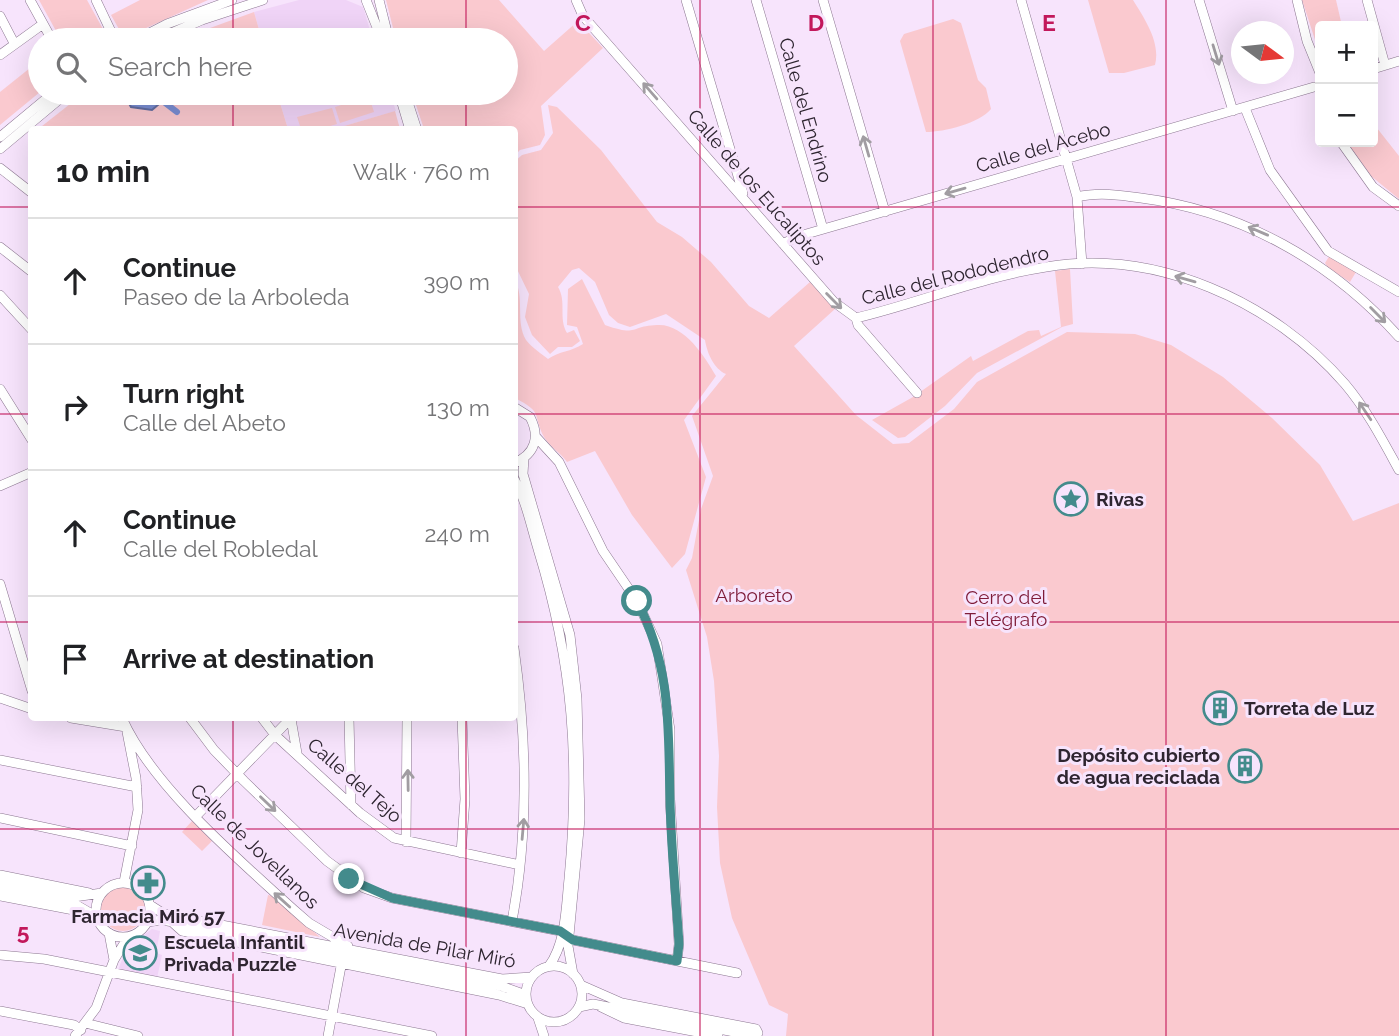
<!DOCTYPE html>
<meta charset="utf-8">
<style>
:root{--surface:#fff;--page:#f2f2f2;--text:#202124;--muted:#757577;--line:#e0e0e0}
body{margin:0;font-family:Raleway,sans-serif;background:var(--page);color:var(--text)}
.controls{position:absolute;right:21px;top:21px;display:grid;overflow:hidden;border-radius:7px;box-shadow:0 7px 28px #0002}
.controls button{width:63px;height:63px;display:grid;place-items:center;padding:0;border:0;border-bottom:2px solid var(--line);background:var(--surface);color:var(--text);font:35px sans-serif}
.compass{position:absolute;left:1231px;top:21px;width:63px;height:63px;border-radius:50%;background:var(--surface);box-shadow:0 7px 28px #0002;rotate:105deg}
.stop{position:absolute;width:21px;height:21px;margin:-16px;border:5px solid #438b8c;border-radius:50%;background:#fff}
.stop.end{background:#438b8c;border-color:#fff;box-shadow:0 2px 7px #0008}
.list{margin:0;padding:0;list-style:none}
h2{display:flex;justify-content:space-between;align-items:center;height:91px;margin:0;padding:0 28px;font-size:30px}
h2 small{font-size:23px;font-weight:400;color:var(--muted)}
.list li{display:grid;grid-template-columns:46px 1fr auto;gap:21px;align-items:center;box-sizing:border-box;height:126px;padding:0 28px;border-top:2px solid var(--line)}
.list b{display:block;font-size:26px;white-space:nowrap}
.list p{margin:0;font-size:23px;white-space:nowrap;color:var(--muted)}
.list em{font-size:23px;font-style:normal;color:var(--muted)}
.icon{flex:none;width:38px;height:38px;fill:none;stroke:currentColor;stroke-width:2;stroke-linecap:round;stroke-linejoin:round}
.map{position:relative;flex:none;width:1399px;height:1036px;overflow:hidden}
.search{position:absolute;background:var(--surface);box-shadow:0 7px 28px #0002;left:28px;top:28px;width:490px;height:77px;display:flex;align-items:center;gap:18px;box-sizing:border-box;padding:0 24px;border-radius:38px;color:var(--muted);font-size:26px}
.panel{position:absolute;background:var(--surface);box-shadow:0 7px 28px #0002;left:28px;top:126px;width:490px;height:595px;border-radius:7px}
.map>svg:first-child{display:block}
.built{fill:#f0d4f7}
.green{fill:#fac9cf}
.water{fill:#7b8ed3;stroke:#646ea2;stroke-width:2}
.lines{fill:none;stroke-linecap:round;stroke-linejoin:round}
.canal{stroke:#7b8ed3;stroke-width:6}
.minor-casing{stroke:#8c7791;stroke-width:10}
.minor{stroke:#fff;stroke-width:9}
.oneway{stroke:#a19da2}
.route{stroke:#438b8c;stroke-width:9}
.grid{fill:none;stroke:#c2185b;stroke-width:2;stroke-opacity:0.55}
.labels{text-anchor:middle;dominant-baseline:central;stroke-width:6;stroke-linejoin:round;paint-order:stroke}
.street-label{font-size:19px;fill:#2e2530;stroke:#f7e4fc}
.poi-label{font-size:19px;font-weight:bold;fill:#2e2530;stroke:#f7e4fc;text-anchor:start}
.park-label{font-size:19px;fill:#7f1c39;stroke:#f7e4fc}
.grid-label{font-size:23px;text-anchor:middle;font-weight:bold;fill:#c2185b;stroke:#f7e4fc;stroke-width:6;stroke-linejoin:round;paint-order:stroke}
</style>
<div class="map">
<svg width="1399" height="1036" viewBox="0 0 1399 1036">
<rect width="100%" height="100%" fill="#f7e4fc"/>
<path class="built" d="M299,0H346L363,7L373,40H262L254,12Z
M277,93H390L396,111L334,129H288Z
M152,929L160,931L156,953L162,955L157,978L118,970L127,947Z"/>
<path class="green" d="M39,0H87L109,40H61Z
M140,0H208L124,38L111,15Z
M386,0H499L544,51L578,21L603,48L541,106L545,135L540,145L520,150L515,155L514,130L424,129L412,93H506V40H396Z
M1088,0H1133C1144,18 1161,42 1155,65L1124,73H1109Z
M1302,0H1336L1342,26H1320V55Z
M254,12L262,40H177Z
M953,19L961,23L978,80L986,88L991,109C980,123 944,132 926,132L900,41L904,34Z
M40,60V92L0,125V92Z
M84,93H277L288,129L37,130Z
M369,96L374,112L340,123L335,107Z
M548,105L557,107L601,150L657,222L682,237L711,262L749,306L769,318L810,282L835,309L794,346L856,415L893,444L909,443L954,409L977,382L1067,332L1135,334L1171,345L1223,377L1272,418L1320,465L1353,521L1399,503V1036H786L788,1014L769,1005L732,918L720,863L717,807L719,756L714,681L707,637L686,570L692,558L701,509L713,476L692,416L726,374C714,369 707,353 705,340L666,314L630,327L618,323L609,315L595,282L579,268L572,270L558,287C567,302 558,318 567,333L574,330L580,341L572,347H558L550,354L532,335L525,317L529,294L515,265L514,162L522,155L541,150L553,133Z
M332,108L337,124L320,129H301L297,117Z
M395,111L400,129H334Z
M1373,123L1399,156V199L1371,176L1347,142H1373Z
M1330,255L1356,272L1350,282L1328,268L1325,263Z
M1070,269L1073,324L1062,327L977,373L945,406L905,437L898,438L872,420L913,397L971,356L973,361L1028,331L1039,330L1041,336L1061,327L1055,271Z
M582,279L605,325C639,337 629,326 657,325C684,323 705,357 716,376L684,420L706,477L685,554L672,568L632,515L595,451L567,462C561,453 550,447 544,437C532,414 544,413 515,398V280C525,299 515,321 526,340C531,347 542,354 548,359C559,351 571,352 583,344L577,327L567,325L568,289Z
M192,821L212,841L202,851L182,832Z
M101 909a22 22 0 1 1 44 0a22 22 0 1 1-44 0Z
M268,895L272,896L320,937L262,925Z"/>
<path class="water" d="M172,93L152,110L131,107L124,94Z"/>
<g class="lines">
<path class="canal" d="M164,102L177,112"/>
<defs>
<path id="minor" d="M30,0L52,40
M96,0L115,40
M366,0L382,40
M379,0L389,40
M576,0L583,16L834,302L856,318L858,325L917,393
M686,0L743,193
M756,0L823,229
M823,0L885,212
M1021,0L1077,197L1082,264
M1199,0L1233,111
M1297,0L1307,41L1320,73
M1367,0L1385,65
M0,16L14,43
M136,40L167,24L232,0
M155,40L202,20L263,0
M0,55L43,24
M1373,69L1399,61
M399,93L410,130
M405,93L417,130
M1245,108L1270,170L1328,251L1399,292
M0,137L53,93
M1341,142L1373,187L1399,206
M0,149L67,93
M0,168L32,193
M1077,197C1098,192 1120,195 1141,198C1242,211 1332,262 1399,337
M783,244L796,237L1314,87
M0,247L32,272
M0,295L32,330
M856,318C919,303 981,277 1046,267C1156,248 1274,302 1345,384C1367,410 1383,441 1399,470
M0,389L32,440
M514,407L530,417C540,436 536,454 514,463
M536,437L559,462L603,551L637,601L657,644L670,730V799L679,944L677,961
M524,458L523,474L570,635L577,699L580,819L568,946L573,974
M514,479C526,500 531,526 538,549C573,663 580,761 569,879C566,907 566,943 549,966
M0,486L32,472
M0,584L32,691
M0,698L32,709
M71,718L126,727
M122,718C152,786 238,859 293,909L309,923L348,946
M190,718L214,750L244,781L327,861L364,888L392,898L560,931L573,940L737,973
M262,718L275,735L360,813L394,838L520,865
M349,718L351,805
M291,719L297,753
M0,760L137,787
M196,816L291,718
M0,818L132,846
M406,842L407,718
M461,853L465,799L462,718
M0,875L89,893
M0,882L74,897L102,893
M124,882L138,810L136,778L127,732
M96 910a27 27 0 1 1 54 0a27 27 0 1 1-54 0Z
M0,889L73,903L97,917
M0,896L84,912
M150,905L164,914L502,979L532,977
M512,921C529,831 527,739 514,648
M147,922L162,920L184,924L501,986L526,995
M172,922L182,931L499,995L528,1004
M109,933L114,960L128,937
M0,955L44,959L432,1036
M526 994a28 28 0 1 1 56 0a28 28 0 1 1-56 0Z
M581,985L622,1003L756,1029L758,1033
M579,1007L593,1004L754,1036L758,1033
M601,1007L624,1018L718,1036
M0,1011L74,1025L81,1030
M538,1018L544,1036
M85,1023L138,1036
M75,1036L96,1008L114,960
M328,1036L342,961"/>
</defs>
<use href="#minor" class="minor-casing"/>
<use href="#minor" class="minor"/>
</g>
<defs><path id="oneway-shaft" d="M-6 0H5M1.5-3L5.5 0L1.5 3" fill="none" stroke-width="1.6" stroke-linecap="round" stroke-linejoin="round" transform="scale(1.75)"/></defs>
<g class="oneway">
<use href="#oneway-shaft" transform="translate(1216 55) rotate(73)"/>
<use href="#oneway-shaft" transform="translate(650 91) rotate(-131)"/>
<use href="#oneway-shaft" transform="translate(866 146) rotate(-106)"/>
<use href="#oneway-shaft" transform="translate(955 191) rotate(164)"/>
<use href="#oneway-shaft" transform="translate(1258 231) rotate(-157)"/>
<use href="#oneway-shaft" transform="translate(1185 279) rotate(-164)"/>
<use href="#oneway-shaft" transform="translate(834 301) rotate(45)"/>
<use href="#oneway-shaft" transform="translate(1378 315) rotate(45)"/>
<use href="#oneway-shaft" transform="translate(1365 411) rotate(-124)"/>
<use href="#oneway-shaft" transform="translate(408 780) rotate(-91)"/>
<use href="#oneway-shaft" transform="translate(268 804) rotate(44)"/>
<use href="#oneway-shaft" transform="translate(523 829) rotate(-85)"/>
<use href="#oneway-shaft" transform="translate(282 900) rotate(-138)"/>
</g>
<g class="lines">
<path class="route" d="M349,879L392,898L560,931L573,940L677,961L679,944C676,896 671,848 670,800C668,726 672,669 637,601"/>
</g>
<path class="grid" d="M233,0V40M466,0V40M700,0V1036M933,0V1036M1166,0V1036M233,93V130M466,93V130M0,207H32M514,207H1399M0,414H32M514,414H1399M0,622H32M514,622H1399M233,718V1036M466,718V1036M0,829H1399"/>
<defs>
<symbol id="sight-ring" viewBox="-11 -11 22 22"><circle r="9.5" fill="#f7e4fc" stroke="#438b8c" stroke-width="1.5"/><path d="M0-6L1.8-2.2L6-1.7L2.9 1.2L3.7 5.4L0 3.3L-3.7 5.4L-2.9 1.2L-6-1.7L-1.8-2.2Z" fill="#438b8c"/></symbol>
<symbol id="building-ring" viewBox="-11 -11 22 22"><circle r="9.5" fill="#f7e4fc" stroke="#438b8c" stroke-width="1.5"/><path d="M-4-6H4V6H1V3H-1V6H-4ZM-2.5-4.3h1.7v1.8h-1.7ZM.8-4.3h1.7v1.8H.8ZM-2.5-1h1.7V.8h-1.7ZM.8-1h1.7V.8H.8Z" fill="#438b8c"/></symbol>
<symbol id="pharmacy-ring" viewBox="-11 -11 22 22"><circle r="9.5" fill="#f7e4fc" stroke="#438b8c" stroke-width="1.5"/><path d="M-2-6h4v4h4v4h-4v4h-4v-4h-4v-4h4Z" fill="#438b8c"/></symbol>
<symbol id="school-ring" viewBox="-11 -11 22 22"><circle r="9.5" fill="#f7e4fc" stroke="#438b8c" stroke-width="1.5"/><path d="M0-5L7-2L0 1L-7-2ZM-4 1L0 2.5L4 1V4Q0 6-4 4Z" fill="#438b8c"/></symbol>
</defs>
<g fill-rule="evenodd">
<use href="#sight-ring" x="1052" y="480" width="38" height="38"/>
<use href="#building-ring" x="1201" y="689" width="38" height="38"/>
<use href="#building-ring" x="1226" y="747" width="38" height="38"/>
<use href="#pharmacy-ring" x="129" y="864" width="38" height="38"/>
<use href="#school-ring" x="121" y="934" width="38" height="38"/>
</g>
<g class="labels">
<g class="street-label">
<text transform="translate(806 110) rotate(74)">Calle del Endrino</text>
<text transform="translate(1043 147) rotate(-16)">Calle del Acebo</text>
<text transform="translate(757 187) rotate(49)">Calle de los Eucaliptos</text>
<text transform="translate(955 275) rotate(-14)">Calle del Rododendro</text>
<text transform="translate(355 780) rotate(41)">Calle del Tejo</text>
<text transform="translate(255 846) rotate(44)">Calle de Jovellanos</text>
<text transform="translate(425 945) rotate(10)">Avenida de Pilar Miró</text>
</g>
<g class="poi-label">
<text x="1096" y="499">Rivas</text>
<text x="1244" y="708">Torreta de Luz</text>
<text x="1220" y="755" text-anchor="end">Depósito cubierto<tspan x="1220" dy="22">de agua reciclada</tspan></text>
<text x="148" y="916" text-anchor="middle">Farmacia Miró 57</text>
<text x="164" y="942">Escuela Infantil<tspan x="164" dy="22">Privada Puzzle</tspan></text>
</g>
<g class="park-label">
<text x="754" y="595">Arboreto</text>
<text x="1006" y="597">Cerro del<tspan x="1006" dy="22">Telégrafo</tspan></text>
</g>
</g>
<g class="grid-label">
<text x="583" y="31">C</text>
<text x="816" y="31">D</text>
<text x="1049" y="31">E</text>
<text x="23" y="940">5</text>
</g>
</svg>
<div class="controls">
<button>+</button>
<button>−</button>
</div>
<svg class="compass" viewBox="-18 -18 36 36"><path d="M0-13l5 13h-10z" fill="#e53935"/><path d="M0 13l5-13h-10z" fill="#757577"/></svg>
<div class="stop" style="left:637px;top:601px"></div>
<div class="stop end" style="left:349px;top:879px"></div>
<div class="search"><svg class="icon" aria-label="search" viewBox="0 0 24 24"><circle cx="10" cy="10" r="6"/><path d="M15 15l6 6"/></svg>Search here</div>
<section class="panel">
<h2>10 min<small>Walk · 760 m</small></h2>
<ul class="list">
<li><svg class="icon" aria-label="ahead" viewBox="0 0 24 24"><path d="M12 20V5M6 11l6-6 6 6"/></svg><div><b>Continue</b><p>Paseo de la Arboleda</p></div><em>390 m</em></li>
<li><svg class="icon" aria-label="right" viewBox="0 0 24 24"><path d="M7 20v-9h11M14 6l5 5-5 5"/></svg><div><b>Turn right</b><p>Calle del Abeto</p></div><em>130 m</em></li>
<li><svg class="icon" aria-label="ahead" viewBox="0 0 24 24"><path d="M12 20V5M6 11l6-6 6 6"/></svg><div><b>Continue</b><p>Calle del Robledal</p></div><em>240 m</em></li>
<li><svg class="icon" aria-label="arrive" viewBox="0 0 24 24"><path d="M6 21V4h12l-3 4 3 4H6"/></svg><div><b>Arrive at destination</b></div></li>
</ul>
</section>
</div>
